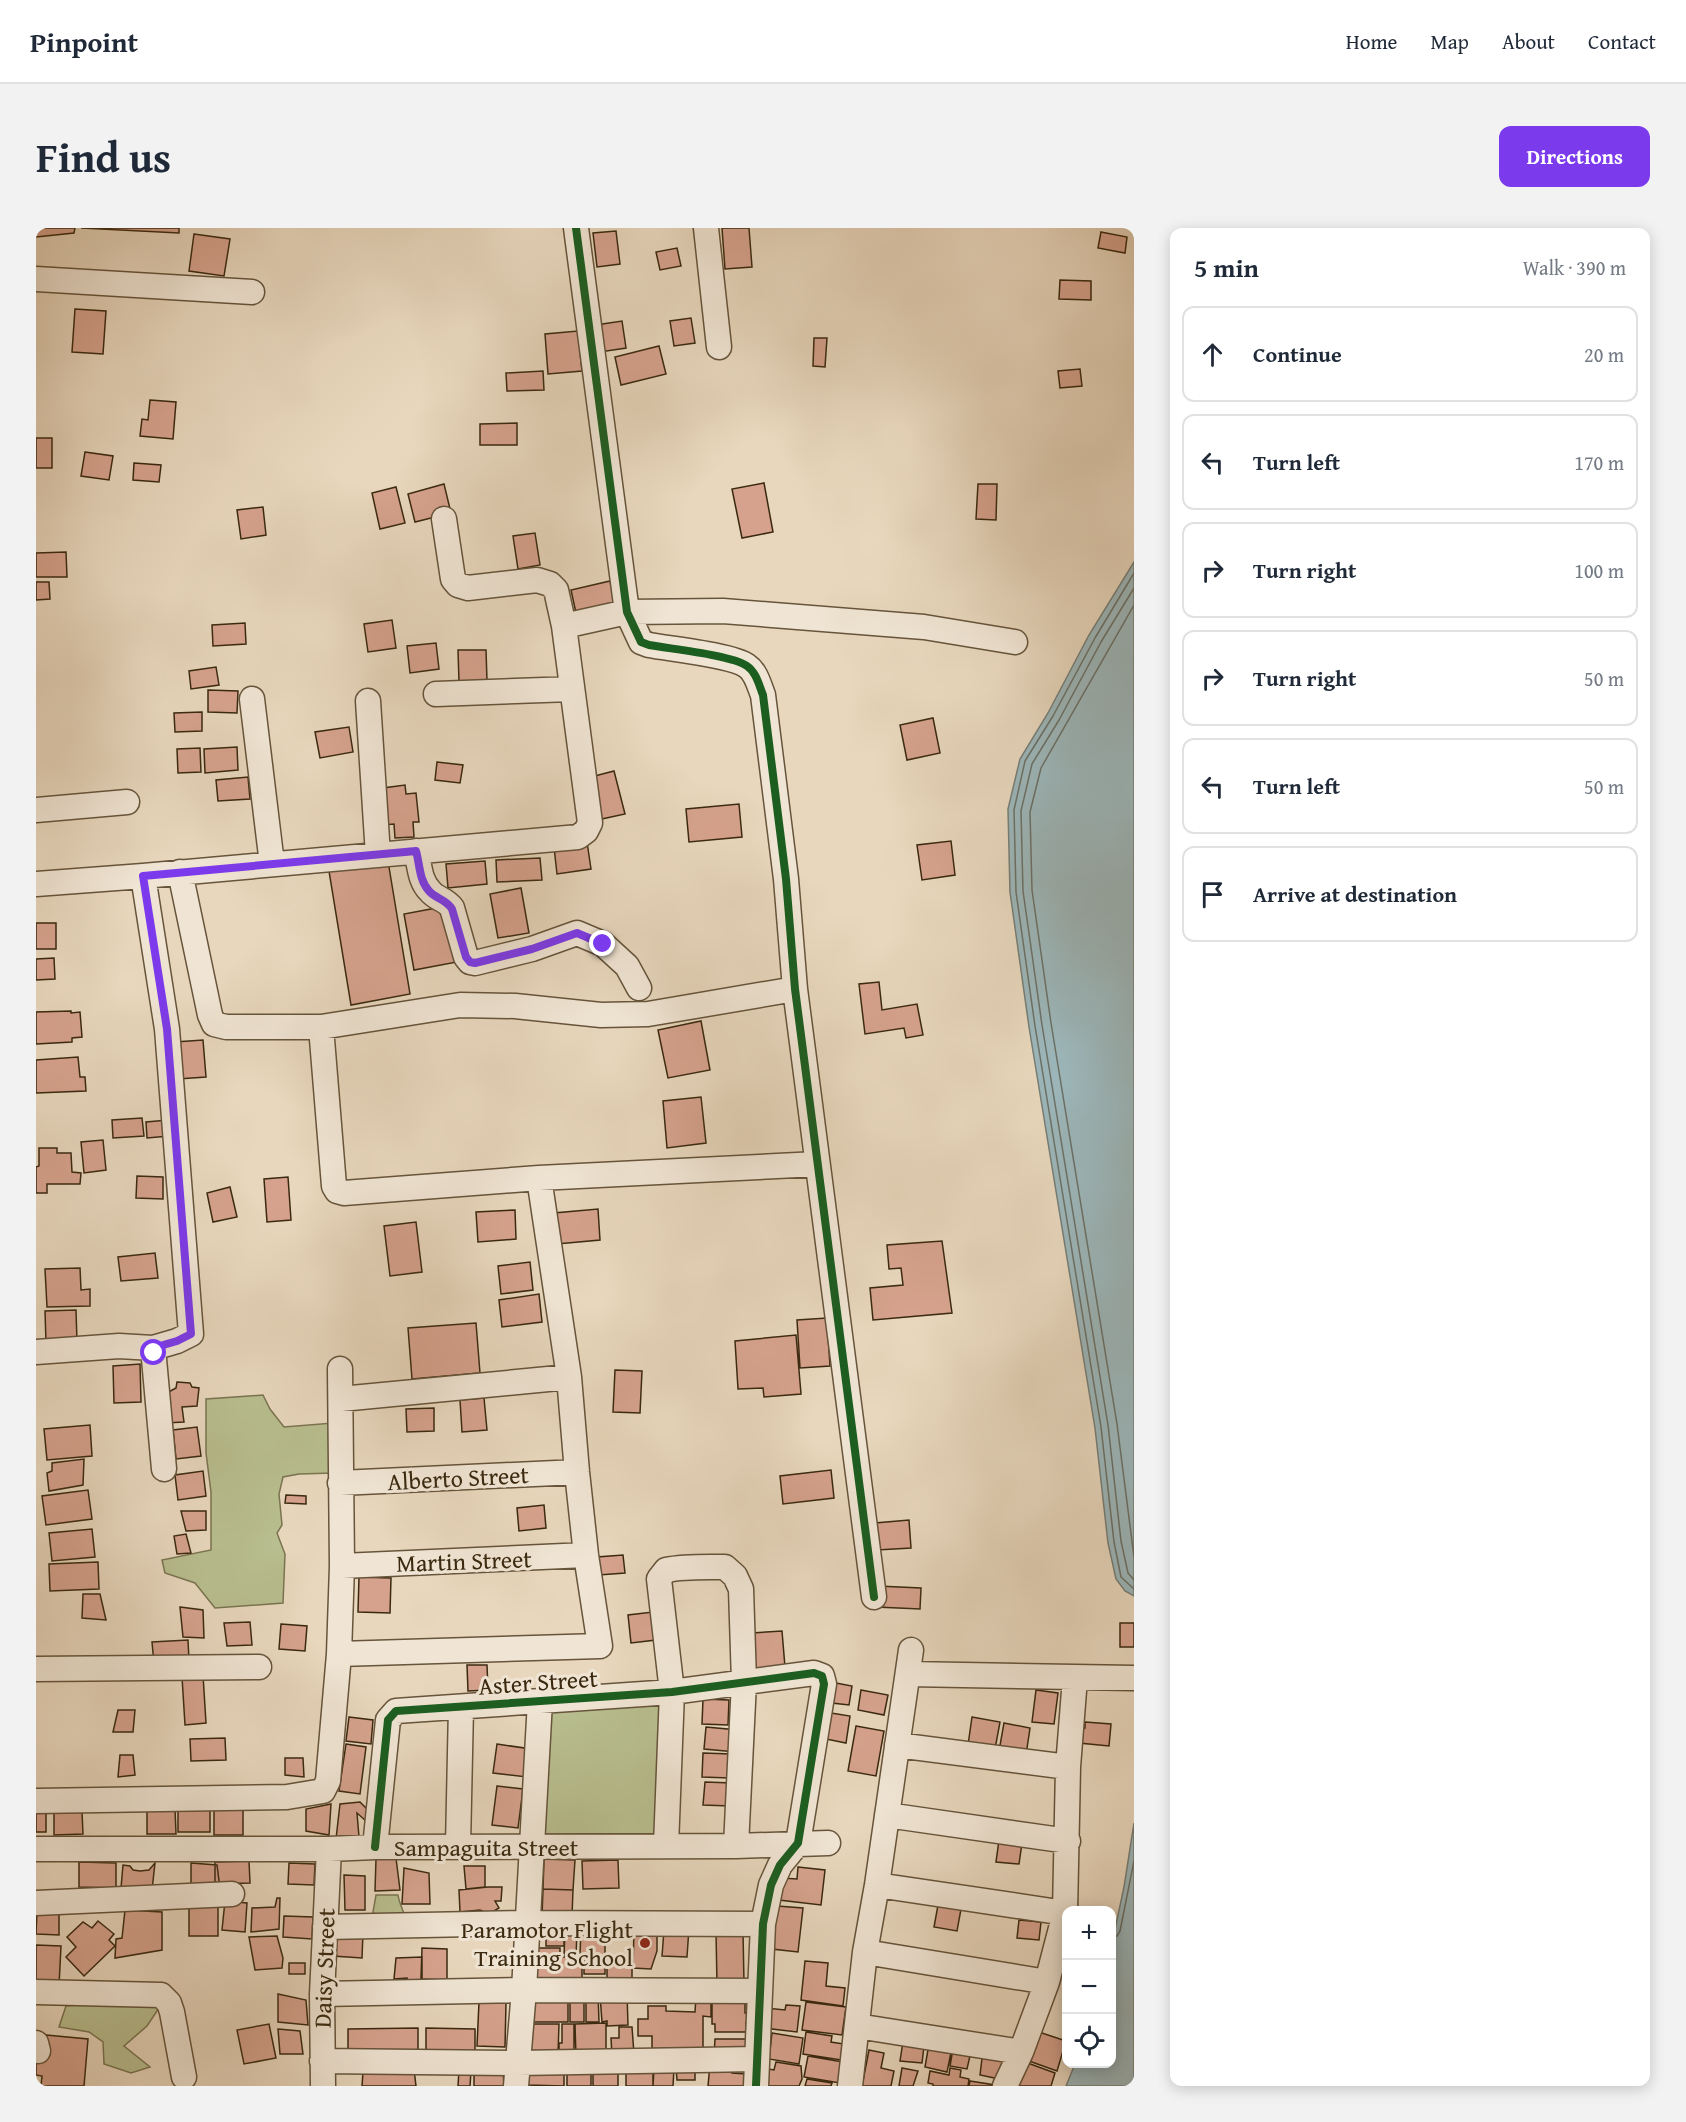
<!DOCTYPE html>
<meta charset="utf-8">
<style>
:root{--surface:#fff;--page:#f2f2f3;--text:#1f2937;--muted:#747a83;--line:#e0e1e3;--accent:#7c3aed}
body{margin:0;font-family:"Gentium Book Plus",serif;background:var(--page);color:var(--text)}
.controls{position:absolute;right:18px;bottom:18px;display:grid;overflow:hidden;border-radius:12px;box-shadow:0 3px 15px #0003}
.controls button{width:54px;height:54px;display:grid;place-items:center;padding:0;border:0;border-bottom:2px solid var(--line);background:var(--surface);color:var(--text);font:30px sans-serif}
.stop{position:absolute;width:18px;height:18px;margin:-14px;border:4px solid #7c3aed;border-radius:50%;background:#fff}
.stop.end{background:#7c3aed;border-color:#fff;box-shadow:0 2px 6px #0008}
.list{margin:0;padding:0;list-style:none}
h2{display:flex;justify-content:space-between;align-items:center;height:78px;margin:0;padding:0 24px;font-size:26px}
h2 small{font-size:20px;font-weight:400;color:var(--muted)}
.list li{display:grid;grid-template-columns:39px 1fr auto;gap:18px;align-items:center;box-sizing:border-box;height:96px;margin:0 12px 12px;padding:0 12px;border:2px solid var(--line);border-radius:12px}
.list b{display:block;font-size:22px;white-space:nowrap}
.list em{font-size:20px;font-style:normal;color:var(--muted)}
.icon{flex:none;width:33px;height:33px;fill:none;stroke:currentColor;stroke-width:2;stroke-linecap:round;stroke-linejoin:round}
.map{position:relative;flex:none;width:1098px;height:1858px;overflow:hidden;border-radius:12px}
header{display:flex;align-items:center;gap:36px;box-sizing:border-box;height:84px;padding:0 30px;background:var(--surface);border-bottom:2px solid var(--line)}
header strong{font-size:28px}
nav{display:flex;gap:33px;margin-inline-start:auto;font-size:21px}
.intro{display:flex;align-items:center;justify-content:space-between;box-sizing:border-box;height:144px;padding:0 36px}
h1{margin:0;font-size:42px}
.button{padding:15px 27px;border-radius:12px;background:var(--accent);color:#fff;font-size:21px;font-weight:700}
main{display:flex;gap:36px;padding:0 36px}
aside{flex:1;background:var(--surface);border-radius:12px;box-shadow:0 3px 15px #0003}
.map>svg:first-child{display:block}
.green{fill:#b8be8f;stroke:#797450;stroke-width:1.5}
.water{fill:#9cb7bb;stroke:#757e77;stroke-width:1.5}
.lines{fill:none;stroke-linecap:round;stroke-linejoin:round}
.shore{stroke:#6b7066;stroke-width:1.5}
.building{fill:#d6a28d;stroke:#3a2910;stroke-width:1.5}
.minor-casing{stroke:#66543b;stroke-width:27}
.minor{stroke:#f0e5d4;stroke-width:24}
.cycleway-casing{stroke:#f0e5d4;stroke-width:11}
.cycleway{stroke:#1b5e20;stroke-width:8}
.route{stroke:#7c3aed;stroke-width:8}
.poi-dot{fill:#8f2418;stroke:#f0e5d4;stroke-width:2}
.labels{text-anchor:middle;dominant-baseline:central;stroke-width:6;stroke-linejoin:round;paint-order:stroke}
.street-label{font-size:24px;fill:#3a2910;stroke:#f0e5d4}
.poi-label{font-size:24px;fill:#3a2910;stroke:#f0e5d4;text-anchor:end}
</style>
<header>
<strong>Pinpoint</strong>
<nav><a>Home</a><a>Map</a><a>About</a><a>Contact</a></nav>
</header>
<div class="intro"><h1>Find us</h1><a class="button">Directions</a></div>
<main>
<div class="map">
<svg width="1098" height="1858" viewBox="0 0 1098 1858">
<rect width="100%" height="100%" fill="#e8d7bd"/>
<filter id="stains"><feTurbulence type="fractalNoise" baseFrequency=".00333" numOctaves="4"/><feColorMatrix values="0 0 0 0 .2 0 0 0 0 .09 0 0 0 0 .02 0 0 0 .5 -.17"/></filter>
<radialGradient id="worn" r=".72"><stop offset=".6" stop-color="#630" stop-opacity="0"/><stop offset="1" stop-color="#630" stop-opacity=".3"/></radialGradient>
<path class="green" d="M227,1167L234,1181L248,1199L297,1195V1245L263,1246L247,1249L243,1266L246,1297L241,1305L249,1326L247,1375L179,1380L159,1355L129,1345L126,1332L175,1322V1264L170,1225V1171Z
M625,1475L623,1610H506L512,1483Z
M340,1667H362C363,1676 368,1682 369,1691L342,1692L337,1684Z
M64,1775L125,1777L111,1798L88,1818L114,1839L95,1845L68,1836L67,1814L53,1804L23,1799L30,1778Z"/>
<path class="water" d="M1098,334V1368L1089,1363L1080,1351L1072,1315L1059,1200L993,799L974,664L972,581L984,531L1012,485L1053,407Z
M1098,1595V1858H1030L1039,1836H1076V1715L1088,1659Z"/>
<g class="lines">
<path class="shore" d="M1098,345L1059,410L1017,488L989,533L978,582L980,664L999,798L1065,1199L1078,1314L1085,1349L1098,1361
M1098,360L1065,414L1023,492L996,536L985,583L987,663L1006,797L1072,1197L1085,1313L1092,1345L1098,1352
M1098,377L1005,540L994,584L996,662L1015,795L1081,1196L1098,1329
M1076,1709L1081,1708L1084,1703L1098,1633"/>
</g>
<path class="building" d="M0,0H39L38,5L0,9Z
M45,0H143V5Z
M686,0H713L716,39L689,41Z
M580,3L584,36L561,39L557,5Z
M1065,4L1091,9L1089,25L1062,20Z
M158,6L194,11L188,48L153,43Z
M641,20L645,38L624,42L620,24Z
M1024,52L1055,53V72L1023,71Z
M39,81L70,83L67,126L36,124Z
M655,90L659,115L638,118L634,93Z
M586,93L590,120L564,124L560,97Z
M542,103L546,143L512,146L509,106Z
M778,110H791L789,139L777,138Z
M623,118L630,146L585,157L579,129Z
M1044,141L1046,158L1024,160L1022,143Z
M507,143L508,162L471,163L470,145Z
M114,172L140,174L137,211L104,208L106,191L112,192Z
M481,195V217H444V196Z
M0,210H16V240H0Z
M49,224L77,228L73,252L45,248Z
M98,235L125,237L123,254L97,252Z
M728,255L737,304L706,310L696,261Z
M408,256L415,285L379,294L372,266Z
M942,256H961L960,292L940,291Z
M360,259L369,295L344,301L336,265Z
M227,279L230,307L205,311L201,282Z
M499,305L504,337L482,341L477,308Z
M30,324L31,349H0V325Z
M574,353L579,376L540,385L535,362Z
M0,354H13L14,371L0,372Z
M356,392L360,420L332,424L328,396Z
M209,395L210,416L177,418L176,397Z
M400,415L403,441L374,445L371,418Z
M422,422H450L451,453L423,454Z
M180,439L183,457L155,461L153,443Z
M172,462L202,463L201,485L172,484Z
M166,484V503L139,504L138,485Z
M897,490L904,525L871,532L864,497Z
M313,499L317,524L284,530L279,504Z
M201,519L202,542L169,545L168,521Z
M164,520L165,544L142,545L141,521Z
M401,534L427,537L424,555L399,552Z
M578,543L589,586L561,592L551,550Z
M212,549L214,571L182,573L180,552Z
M369,557L370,566L380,565L383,594H377L378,609L359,610L358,596L347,597V560Z
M703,576L706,609L653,614L650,581Z
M915,613L919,647L886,652L881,617Z
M551,614L555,641L521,646L518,619Z
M351,627L374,766L315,777L292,637Z
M504,630L506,652L461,654L460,632Z
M449,633L451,656L412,660L410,636Z
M485,660L493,705L462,710L454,666Z
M411,678L421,734L378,742L368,686Z
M0,695H20V721H0Z
M18,730L19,751L0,752V731Z
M843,754L846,782L881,776L887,807L870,810L868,800L829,806L823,756Z
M35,783V785L44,784L46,809L36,810V814L0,816V784Z
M665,793L674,842L632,850L622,802Z
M167,812L170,849L142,851L139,814Z
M42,829L44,849H49L50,863L0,865V832Z
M665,869L670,915L631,920L627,873Z
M106,890L108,908L77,910L76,892Z
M132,892L133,908L111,910L110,894Z
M67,912L70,942L48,945L45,914Z
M3,920H21V925H35L36,944L45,945L44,956H11V965H0V939L3,938Z
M101,948L127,949V971L100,970Z
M252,949L255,992L231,994L228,951Z
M194,959L201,989L177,994L171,965Z
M562,981L564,1012L521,1016L518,985Z
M479,982L480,1011L442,1014L440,984Z
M380,994L386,1044L354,1048L348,998Z
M906,1013L916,1085L837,1092L834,1060L867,1057L865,1040L853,1041L851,1017Z
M119,1025L122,1050L85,1053L82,1029Z
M494,1034L497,1062L465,1066L462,1038Z
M44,1040L45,1062L54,1061V1078L11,1079L9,1041Z
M503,1066L506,1094L466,1099L463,1072Z
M40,1082L41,1114L10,1115L9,1083Z
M791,1090L794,1138L764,1140L761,1092Z
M440,1095L444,1145L376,1151L372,1100Z
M760,1107L765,1166L728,1169L727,1160L702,1161L699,1113Z
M104,1136L105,1174L78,1175L77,1138Z
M579,1142L606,1143L604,1185L577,1184Z
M141,1154L154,1155L156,1159L163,1160L161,1178L146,1179L148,1194L129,1195L127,1167L140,1160Z
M448,1170L451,1202L426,1204L424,1172Z
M398,1180V1203L371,1204L370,1181Z
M54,1197L56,1228L11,1232L8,1201Z
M161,1199L165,1228L140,1231L137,1202Z
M48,1231L47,1257L13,1263L11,1245L16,1243V1235Z
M795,1242L798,1270L747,1276L744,1248Z
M167,1243L170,1268L142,1272L139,1247Z
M52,1262L56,1291L10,1297L6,1268Z
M250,1267L270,1268V1276L249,1275Z
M508,1277L510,1300L483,1303L481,1280Z
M145,1283H170V1302L150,1303Z
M873,1292L875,1320L841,1322L839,1295Z
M56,1301L59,1329L16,1333L13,1305Z
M150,1306L155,1325L141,1326L138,1308Z
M587,1327L589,1345L563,1347L561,1329Z
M62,1334L63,1361L14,1363L13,1336Z
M323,1349L355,1350L354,1385L322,1384Z
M841,1358L885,1360L884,1381L840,1379Z
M47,1366H64L70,1392L46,1390Z
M144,1379L167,1382L168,1410L147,1409Z
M617,1384L620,1412L595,1415L592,1387Z
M214,1394L216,1417L191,1418L188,1395Z
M1084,1395H1098V1419H1084Z
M245,1396L271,1398L269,1423L243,1421Z
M746,1403L749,1439L718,1441L715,1405Z
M152,1412L153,1433L118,1436L116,1414Z
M431,1437H451L452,1462L432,1463Z
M167,1447L170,1495L149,1497L146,1449Z
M800,1455L816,1458L813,1477L796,1475Z
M825,1462L852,1467L848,1487L822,1482Z
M1000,1462L1022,1465L1018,1496L996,1494Z
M667,1471L693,1472L692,1497L666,1496Z
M82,1482H99L97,1504H77Z
M789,1484L814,1488L810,1515L785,1510Z
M313,1489L337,1492L335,1516L310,1513Z
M936,1489L964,1494L959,1521L932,1517Z
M1049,1494L1075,1496L1073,1518L1043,1515L1045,1500H1049Z
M968,1495L994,1500L990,1527L963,1523Z
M820,1498L848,1503L840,1548L812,1543Z
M670,1499L702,1502L700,1524L668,1521Z
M189,1510L190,1532L155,1533L154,1511Z
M310,1516L330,1519L324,1566L303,1563Z
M461,1516L495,1521L491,1549L457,1545Z
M667,1525L695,1526L694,1550L666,1549Z
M84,1527H97L99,1547L82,1549Z
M249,1530H267L268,1549L249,1547Z
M669,1554L696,1555L694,1578L667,1577Z
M461,1558L487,1561L482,1600L456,1597Z
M324,1574L334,1584L331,1594L321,1585L323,1609L300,1611L304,1576Z
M295,1576L293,1607L270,1603V1581Z
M0,1578H10V1604H0Z
M142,1579H174V1604H142Z
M178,1579H207V1607H178Z
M111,1581H139L140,1606H111Z
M18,1584H46L47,1606L18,1607Z
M963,1612L986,1615L983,1636L960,1634Z
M360,1630L364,1662L339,1663L340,1631Z
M508,1631L539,1632L537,1662L507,1661Z
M582,1632L583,1660L547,1661L546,1633Z
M213,1633L214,1655L179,1656V1634Z
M43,1634L80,1635V1660L43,1659Z
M119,1635L116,1662L85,1660L87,1637L94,1638L97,1642L104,1643L113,1642Z
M155,1635L181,1637L184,1661H155Z
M253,1635L279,1636L278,1657L252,1656Z
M428,1638H449V1659L430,1661Z
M762,1639L789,1642L785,1677L743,1672L746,1650L761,1651Z
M368,1640L393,1645L394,1676H366Z
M308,1647L329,1648V1682H309Z
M452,1659H466L465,1673H459L463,1680L453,1686L444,1682L424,1684L423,1662Z
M507,1661L537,1662L536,1688H506Z
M241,1670H244L243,1701L215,1704L216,1680L239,1679Z
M189,1673L211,1675L209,1704L186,1702Z
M902,1677L925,1681L921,1703L898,1699Z
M153,1678H182V1708H153Z
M741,1678L767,1680L762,1724L736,1721Z
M89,1682L126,1684V1722L79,1730L80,1711L86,1710Z
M1,1683L23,1684V1707L0,1706Z
M248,1688L277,1689L276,1711L247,1709Z
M983,1692L1005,1694L1003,1712L981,1710Z
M62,1693L78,1706L73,1712L79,1718L48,1748L30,1729L40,1719L31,1709L47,1694L56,1700Z
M653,1700L651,1729L626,1728L628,1702Z
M545,1702H569V1746H548V1726H544Z
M598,1702H621V1723L615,1741L597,1740Z
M529,1703H541L540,1728H528Z
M298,1704L327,1705L326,1730L297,1728Z
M510,1704L528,1705V1718H510Z
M680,1704H707L708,1755L681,1756Z
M241,1708L247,1730L246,1740L219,1742L213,1709Z
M0,1717L25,1718L23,1758L0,1757Z
M386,1720L411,1721V1752L385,1751Z
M501,1720H524V1729H546V1755H501Z
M386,1729V1757L374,1758L371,1750L358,1751L360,1730Z
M571,1733H596V1759H571Z
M769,1733L792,1735L790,1758L809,1760L807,1778L765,1772Z
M253,1735H269V1746H253Z
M591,1765L592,1797L571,1798V1793L566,1794L564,1767Z
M242,1766L270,1772L272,1797L242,1794Z
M550,1766H562L563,1794H550Z
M548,1768V1794H534V1769Z
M660,1769L675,1770V1789L667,1788V1821L628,1820V1825H616V1808H602V1791H612V1778H630V1783L659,1784Z
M676,1769H709V1785H718L717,1794H710V1799H716V1804H679V1796H676Z
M495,1770H532V1794H494Z
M443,1774L470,1775L469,1819L441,1818Z
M770,1774L810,1779L806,1807L766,1802Z
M750,1777L764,1778L761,1804L728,1800L730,1780L749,1782Z
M570,1795V1828L540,1829L539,1796Z
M233,1796L240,1830L208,1836L201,1802Z
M493,1796H523L522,1826L493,1825Z
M526,1796H538V1828H523V1815H526Z
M583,1799H596L598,1826L576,1828L575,1810H583Z
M382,1800V1828L312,1829V1801Z
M390,1800L439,1801V1825H390Z
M242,1801L264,1803L267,1826H244Z
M770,1804L796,1808L795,1814L808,1816L805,1832L767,1826Z
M1003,1804L1030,1813L1021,1843L993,1833Z
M736,1805L767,1810L763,1836L733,1831Z
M10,1807L52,1811L48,1858H5L6,1848L0,1847V1832L7,1833Z
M868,1807L889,1810L886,1835L864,1833Z
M894,1810L917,1815L911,1844L889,1839Z
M679,1811H714V1828H678Z
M918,1815L936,1819L931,1841L914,1838Z
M833,1822L848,1825L845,1840L858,1843L855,1858H826Z
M947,1822L975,1823L968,1852L944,1847Z
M772,1828L807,1834L804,1855L768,1849Z
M740,1834L765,1838L766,1851L763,1858H723L726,1840L738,1842Z
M989,1834L1019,1845L1015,1858H980Z
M674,1836L696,1837V1845L711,1846L710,1858H672Z
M490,1838H528V1858L490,1857Z
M582,1838V1858H557V1839Z
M659,1838V1852H641L640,1839Z
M531,1839H555V1858H531Z
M618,1839L638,1840L637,1858H617Z
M590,1840L617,1841V1858H590Z
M866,1840L882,1843L877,1858H863Z
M914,1840L925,1842L924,1849L933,1851L932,1858H897V1856L892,1855L894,1843L913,1847Z
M378,1841L380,1858H326L327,1844Z
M438,1841H467L468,1858H438Z
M423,1842L435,1843L434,1858H422Z
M771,1851L796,1855L795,1858H769Z
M934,1853L959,1857V1858H933Z"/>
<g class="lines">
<defs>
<path id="minor" d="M540,0L591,384L605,414L613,417C634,421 696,427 711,438C720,444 723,457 727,467L750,651L759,761L838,1369
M670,0L683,119
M0,51L216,64
M528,398L591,384L687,383L888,399L979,414
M400,466L536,461
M216,471L236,636
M332,473L342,627
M0,582L91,574
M380,623C384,637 383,652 394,663C400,671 410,671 416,680L430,729L434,734L439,735L496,721L541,705L567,716L591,738L603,760
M144,644L174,787L178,796L190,799H285L424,777L479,778L565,787L612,786L759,761
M107,648L131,801L155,1106L141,1113L117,1120
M0,656L107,648L542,609L550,603L554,595L528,398L520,362L514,356L501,352L432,360L422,357L417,351L408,291
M285,799L298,958L301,963L308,965L503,950L781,936
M0,1124L83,1118L117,1120L128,1241
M305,1171L533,1149
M304,1255L541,1244
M306,1338L550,1327
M303,1426L564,1418L550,1327L541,1244L533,1149L503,950
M0,1441L223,1439
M872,1446L1098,1450
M861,1517L1032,1539
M0,1573L251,1569L287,1563L292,1553L303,1426L306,1338L304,1141
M851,1587L1032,1613
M422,1618L425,1479
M630,1618L636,1464L623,1351L630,1342C649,1338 670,1339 689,1339L699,1348L705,1361L708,1454L700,1618
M339,1619L352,1492L360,1483L636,1464L778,1445L786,1448L788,1456L762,1615L744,1637L735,1657L727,1696L720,1858
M0,1621H293L339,1619L700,1618L792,1615
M841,1657L1029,1685
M0,1675L196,1666
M289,1699L490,1695L727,1696
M829,1724L1011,1754
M0,1764L125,1767L133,1775L136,1784L148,1849
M286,1766L488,1762L724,1763
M821,1798L985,1824
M0,1815L2,1823
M286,1833L482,1835L721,1831
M287,1858L286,1766L293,1621
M480,1858L488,1762L504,1473
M814,1858L829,1724L841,1657L875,1422
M969,1858L985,1824L1011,1754L1029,1685L1032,1539L1039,1450"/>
</defs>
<use href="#minor" class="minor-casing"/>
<use href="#minor" class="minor"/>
<defs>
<path id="cycleway" d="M540,0L591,384L605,414L613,417C634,421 696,427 711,438C720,444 723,457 727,467L750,651L759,761L838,1369
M339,1619L352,1492L360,1483L636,1464L778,1445L786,1448L788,1456L762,1615L744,1637L735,1657L727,1696L720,1858"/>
</defs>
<use href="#cycleway" class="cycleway-casing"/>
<use href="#cycleway" class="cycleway"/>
</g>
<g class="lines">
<path class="route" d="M118,1125L117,1120L141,1113L155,1106L131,801L107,648L380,623C384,637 383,652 393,663C400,671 410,671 416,681L430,729L434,734L439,735L496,721L541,705L567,716"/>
</g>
<circle class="poi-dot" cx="609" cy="1715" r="6"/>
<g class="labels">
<g class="street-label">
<text transform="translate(422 1250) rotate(-3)">Alberto Street</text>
<text transform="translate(428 1333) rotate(-2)">Martin Street</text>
<text transform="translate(502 1454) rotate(-4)">Aster Street</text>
<text x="450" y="1619">Sampaguita Street</text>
<text transform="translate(288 1740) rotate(-88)">Daisy Street</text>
</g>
<g class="poi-label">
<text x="597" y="1701">Paramotor Flight<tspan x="597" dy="28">Training School</tspan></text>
</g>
</g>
<rect width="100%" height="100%" filter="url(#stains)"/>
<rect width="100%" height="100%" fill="url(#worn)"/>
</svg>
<div class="controls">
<button>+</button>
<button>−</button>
<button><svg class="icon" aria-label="locate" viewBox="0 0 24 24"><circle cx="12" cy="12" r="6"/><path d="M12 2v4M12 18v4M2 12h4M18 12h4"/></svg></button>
</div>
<div class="stop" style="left:118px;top:1125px"></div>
<div class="stop end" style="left:567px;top:716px"></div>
</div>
<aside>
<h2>5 min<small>Walk · 390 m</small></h2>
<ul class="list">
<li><svg class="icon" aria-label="ahead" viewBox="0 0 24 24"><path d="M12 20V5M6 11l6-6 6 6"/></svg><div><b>Continue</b></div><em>20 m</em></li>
<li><svg class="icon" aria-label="left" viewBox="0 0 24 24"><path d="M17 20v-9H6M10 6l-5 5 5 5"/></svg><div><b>Turn left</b></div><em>170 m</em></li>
<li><svg class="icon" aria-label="right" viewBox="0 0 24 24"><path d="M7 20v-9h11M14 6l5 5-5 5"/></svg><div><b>Turn right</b></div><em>100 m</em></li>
<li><svg class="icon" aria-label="right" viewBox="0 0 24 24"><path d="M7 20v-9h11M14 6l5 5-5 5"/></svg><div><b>Turn right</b></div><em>50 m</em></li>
<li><svg class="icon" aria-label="left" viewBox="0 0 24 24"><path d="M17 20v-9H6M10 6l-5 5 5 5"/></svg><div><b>Turn left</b></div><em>50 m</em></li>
<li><svg class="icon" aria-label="arrive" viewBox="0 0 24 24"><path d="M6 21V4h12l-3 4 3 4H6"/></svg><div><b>Arrive at destination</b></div></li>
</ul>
</aside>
</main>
